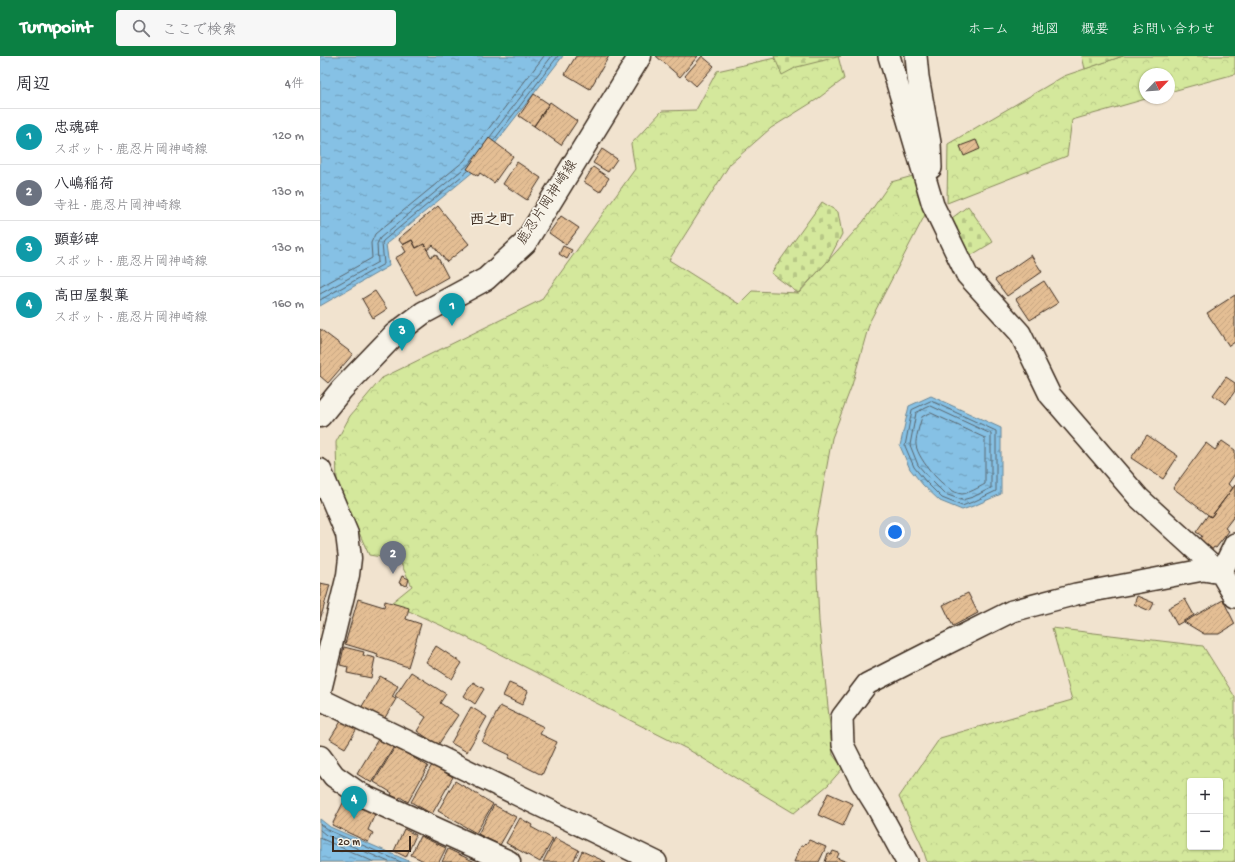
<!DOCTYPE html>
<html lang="ja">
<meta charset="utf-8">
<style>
:root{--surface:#fff;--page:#f7f7f7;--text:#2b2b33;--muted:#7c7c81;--line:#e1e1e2;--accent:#0b8043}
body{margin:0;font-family:"Gochi Hand","Klee One",sans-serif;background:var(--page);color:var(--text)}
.controls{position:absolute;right:12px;bottom:12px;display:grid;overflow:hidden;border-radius:4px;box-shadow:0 1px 3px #0004}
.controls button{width:36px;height:36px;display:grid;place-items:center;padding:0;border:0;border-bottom:1px solid var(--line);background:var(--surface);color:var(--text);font:20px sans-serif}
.compass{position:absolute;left:819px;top:12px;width:36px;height:36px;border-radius:50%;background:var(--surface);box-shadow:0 1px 3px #0004;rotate:65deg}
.scale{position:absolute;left:12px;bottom:10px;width:79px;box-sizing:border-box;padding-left:4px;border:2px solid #3b2a1e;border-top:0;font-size:11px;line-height:14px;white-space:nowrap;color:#3b2a1e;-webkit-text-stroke:3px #f7f3e8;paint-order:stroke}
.you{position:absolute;left:575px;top:476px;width:14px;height:14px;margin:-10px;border:3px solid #fff;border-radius:50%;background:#1a73e8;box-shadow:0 0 0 6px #1a73e833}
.badge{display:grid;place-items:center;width:26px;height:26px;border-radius:50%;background:var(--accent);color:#fff;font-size:13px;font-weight:700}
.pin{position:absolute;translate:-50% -33px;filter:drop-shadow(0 1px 2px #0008)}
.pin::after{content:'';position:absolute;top:21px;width:14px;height:12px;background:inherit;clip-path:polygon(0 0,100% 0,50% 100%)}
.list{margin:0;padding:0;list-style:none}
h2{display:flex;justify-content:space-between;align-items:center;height:52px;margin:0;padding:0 16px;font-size:17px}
h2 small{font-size:13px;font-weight:400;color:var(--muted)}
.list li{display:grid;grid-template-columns:26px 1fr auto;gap:12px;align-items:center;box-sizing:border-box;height:56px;padding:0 16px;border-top:1px solid var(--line)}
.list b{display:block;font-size:15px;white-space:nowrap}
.list p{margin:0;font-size:13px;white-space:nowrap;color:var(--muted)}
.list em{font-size:13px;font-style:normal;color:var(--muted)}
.icon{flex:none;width:22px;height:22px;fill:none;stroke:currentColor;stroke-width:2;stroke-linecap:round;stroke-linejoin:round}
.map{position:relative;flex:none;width:915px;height:806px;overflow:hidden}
header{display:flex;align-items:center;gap:24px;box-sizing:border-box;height:56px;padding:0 20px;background:var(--accent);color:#fff}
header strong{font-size:19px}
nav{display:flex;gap:22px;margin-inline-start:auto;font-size:14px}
.search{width:280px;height:36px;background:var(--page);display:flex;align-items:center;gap:10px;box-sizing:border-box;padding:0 14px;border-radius:4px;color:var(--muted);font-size:15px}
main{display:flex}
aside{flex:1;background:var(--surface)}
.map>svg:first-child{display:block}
.forest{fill:url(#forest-crowns);stroke:#88895d;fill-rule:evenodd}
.cemetery{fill:url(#cemetery-stones);stroke:#88895d}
.water{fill:url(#water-ripples);stroke:#688595}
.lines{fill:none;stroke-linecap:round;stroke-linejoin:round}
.shore{stroke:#59666e;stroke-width:1}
.building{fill:url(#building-hatch);stroke:#3b2a1e}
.minor-casing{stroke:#3b2a1e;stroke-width:24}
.secondary-casing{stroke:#3b2a1e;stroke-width:25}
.minor{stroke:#f7f3e8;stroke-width:21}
.secondary{stroke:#f7f3e8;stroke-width:22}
.labels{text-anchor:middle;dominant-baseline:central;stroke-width:3.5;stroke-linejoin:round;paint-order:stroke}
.street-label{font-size:14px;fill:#3b2a1e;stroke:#f7f3e8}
.neighbourhood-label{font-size:15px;font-weight:bold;fill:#3b2a1e;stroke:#f7f3e8}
</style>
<header>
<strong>Turnpoint</strong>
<div class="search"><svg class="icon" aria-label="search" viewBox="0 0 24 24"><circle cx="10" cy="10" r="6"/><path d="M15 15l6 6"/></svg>ここで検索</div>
<nav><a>ホーム</a><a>地図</a><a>概要</a><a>お問い合わせ</a></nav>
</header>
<main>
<aside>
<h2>周辺<small>4件</small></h2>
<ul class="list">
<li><span class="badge" style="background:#0f9aa8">1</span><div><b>忠魂碑</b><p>スポット · 鹿忍片岡神崎線</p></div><em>120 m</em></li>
<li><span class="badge" style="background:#6b7280">2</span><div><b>八嶋稲荷</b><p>寺社 · 鹿忍片岡神崎線</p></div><em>130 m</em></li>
<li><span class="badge" style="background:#0f9aa8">3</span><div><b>顕彰碑</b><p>スポット · 鹿忍片岡神崎線</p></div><em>130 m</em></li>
<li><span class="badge" style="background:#0f9aa8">4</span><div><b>高田屋製菓</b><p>スポット · 鹿忍片岡神崎線</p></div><em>160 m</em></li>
</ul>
</aside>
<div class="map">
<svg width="915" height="806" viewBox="0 0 915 806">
<defs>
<pattern id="forest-crowns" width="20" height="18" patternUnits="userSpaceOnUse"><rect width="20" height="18" fill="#d4e89c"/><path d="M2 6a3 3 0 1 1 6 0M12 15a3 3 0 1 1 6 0" fill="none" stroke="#b7c786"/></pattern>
<pattern id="cemetery-stones" width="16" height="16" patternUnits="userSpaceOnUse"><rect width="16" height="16" fill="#d4e89c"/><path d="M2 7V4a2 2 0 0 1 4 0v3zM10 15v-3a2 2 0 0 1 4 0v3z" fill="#b7c786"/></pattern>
<pattern id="water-ripples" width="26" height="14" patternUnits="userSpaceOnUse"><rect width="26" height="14" fill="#86c1e5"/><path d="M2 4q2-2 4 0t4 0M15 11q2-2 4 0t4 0" fill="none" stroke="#6f9db9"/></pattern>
<pattern id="building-hatch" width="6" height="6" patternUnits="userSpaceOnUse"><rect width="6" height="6" fill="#e4be94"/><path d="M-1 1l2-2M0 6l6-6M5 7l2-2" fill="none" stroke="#c4a37f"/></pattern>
</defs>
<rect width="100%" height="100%" fill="#f1e3cf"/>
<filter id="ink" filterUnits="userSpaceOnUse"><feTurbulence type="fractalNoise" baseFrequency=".025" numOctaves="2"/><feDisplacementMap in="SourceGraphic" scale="8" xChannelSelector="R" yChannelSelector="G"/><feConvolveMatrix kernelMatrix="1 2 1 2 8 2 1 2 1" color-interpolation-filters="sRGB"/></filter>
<g filter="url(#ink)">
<path class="forest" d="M464,0H518L524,23L496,44L451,72L410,108L349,204L419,248L432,235L479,237L543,166L571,126L593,120L606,157L550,265L532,329L512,382L495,476L499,565L513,699L523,712L508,729L474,757L369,694L138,577L71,547L92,530L79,504L49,499L17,427L16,386L30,360L62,322L221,244L315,113L311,88L342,55L376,54L397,15Z
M803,0H915V18L849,36V18H825V42H829L752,64L747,100L627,147L628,88L744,20Z
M732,572L883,590L915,641V806H607L602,790L579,741L620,682L752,644ZM870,725H900V791H870Z"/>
<path class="cemetery" d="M454,0H521L477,11L462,19Z
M762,0H803L765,13Z
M502,146L518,156L522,178L508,205L478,237L451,217Z
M648,150L673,186L650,200L628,165Z"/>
<path class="water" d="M0,0H243L154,115L66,188L69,210L0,250Z
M611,340L681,372V438L656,449L642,454L620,445L603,429L590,413L580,390L589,350Z
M0,763L10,771L91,806H0Z"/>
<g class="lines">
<path class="shore" d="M170,81L232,0
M174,84L238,0
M0,231L52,202L51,187L55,178L144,105L224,0
M0,238L58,206L57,188L60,182L148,109L154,101
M0,244L64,208L62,188L63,185L148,115
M611,345L676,375V435L655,445L642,450L622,442L606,426L594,411L585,390L592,354Z
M611,350L671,378V432L653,441L642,444L625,438L610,423L598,409L590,389L596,357Z
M611,357L665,382V428C660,431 647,438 642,438C626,437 598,404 596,389C595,384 600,367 602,361Z
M0,768L8,774L81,806
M0,774L6,779L69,806
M0,782L54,806"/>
</g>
<path class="building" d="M256,0H289L270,33L245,18Z
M336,0H378L360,21Z
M382,0L394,10L376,30L365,20Z
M214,38L229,48L214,70L199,60Z
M230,46L257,65L241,89L214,70Z
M169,82L193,100L174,127L160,117L158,120L147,113Z
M656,84L660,93L644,100L640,90Z
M282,93L297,103L288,116L273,107Z
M197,106L221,122L207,144L183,128Z
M273,111L289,122L280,136L264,126Z
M118,150L149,188L127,206L113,189L107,194L104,188L96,192L92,184L83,189L78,183Z
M241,160L259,172L246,189L229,177Z
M92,184L96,192L104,188L111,201L116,198L128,221L96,239L75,202L86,196L82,189Z
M243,190L252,194L247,203L239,198Z
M711,199L722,216L687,240L675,224Z
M724,225L738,247L710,264L696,243Z
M55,235L67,253L53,262L42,243Z
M915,239V286L909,290L887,257Z
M0,273L33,298L8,327L0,320Z
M906,321L915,327V335L906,348L893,339Z
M827,379L858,400L843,423L811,402Z
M902,385L915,394V418L908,428L913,432L891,461L853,432L886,387L895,394Z
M915,429V455L914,456L915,459L905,472L909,475L896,492L894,491L891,495L878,485L882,480L876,476L888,459L891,461Z
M82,520L89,523L87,530L79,527Z
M0,527L10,529L0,564Z
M648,537L658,557L633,570L623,549Z
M817,540L834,547L830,555L814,548Z
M38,543L64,551L65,545L89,552L86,563L101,568L88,611L57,601L58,598L25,588Z
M865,543L874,559L857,569L848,552Z
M903,544L915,568L899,578H884L864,566Z
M116,590L142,607L132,623L106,606Z
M24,591L44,596L43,599L55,602L51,622L27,617L28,611L20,609Z
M91,616L126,638L120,647L138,659L118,689L97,675L106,661L75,640Z
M60,620L78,630L72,641L76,643L63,665L41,652Z
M153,626L164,633L155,648L144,640Z
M189,627L208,635L202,649L183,640Z
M180,650L224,671L220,678L237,686L222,719L188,702L190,699L162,686Z
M151,651L167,661L147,696L131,687Z
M23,662L38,671L25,692L10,683Z
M60,680L75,689L52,727L37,718Z
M75,691L108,710L88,746L80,741L79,743L71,739L72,737L54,726Z
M112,709L133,721L112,758L91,746Z
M135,725L173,748L156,777L118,755Z
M508,737L533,748L523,770L498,759Z
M25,743L55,758L48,774L53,777L48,786L12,769Z
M174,749L196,761L180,789L158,778Z
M200,762L212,769L211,771L233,783L220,806L186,787Z
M84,773L96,779L86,801L74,795Z
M100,780L126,792L119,806H104V805L91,799Z
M235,782L259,794L253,806H223Z
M489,784L506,791L499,806H474L481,790H483L485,787L486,788Z
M128,793L155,806H122Z
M262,795L286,806H257Z
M513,795L519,797L517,802L527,806H505L508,797L511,799Z"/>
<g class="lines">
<defs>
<path id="minor" d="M569,0L613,149L647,219L700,277L730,339L819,442L901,517L915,541
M596,0L598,21L610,87L611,112
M901,517L915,488
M0,643L336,806
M587,806L557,751L542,727L523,689L522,661L547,628L608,597L692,555L756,538L883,514L901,517"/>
<path id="secondary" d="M0,360L22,333L75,278L103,257L166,223L205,187L320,0
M0,414L27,478L30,502L28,519L0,634
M0,701L14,720L41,739L189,806"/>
</defs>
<use href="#minor" class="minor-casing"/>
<use href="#secondary" class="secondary-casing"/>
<use href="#minor" class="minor"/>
<use href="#secondary" class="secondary"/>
</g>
</g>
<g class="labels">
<g class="street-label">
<text transform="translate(228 147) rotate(-57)">鹿忍片岡神崎線</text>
</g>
<g class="neighbourhood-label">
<text x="172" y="165">西之町</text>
</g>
</g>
</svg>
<div class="controls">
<button>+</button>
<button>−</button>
</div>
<svg class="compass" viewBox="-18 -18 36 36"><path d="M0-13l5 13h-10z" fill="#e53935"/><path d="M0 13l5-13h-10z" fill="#7c7c81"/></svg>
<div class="scale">20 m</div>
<div class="you"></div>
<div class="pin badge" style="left:132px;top:270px;background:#0f9aa8">1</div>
<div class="pin badge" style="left:73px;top:518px;background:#6b7280">2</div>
<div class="pin badge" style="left:82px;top:295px;background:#0f9aa8">3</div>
<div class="pin badge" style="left:34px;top:763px;background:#0f9aa8">4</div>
</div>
</main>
